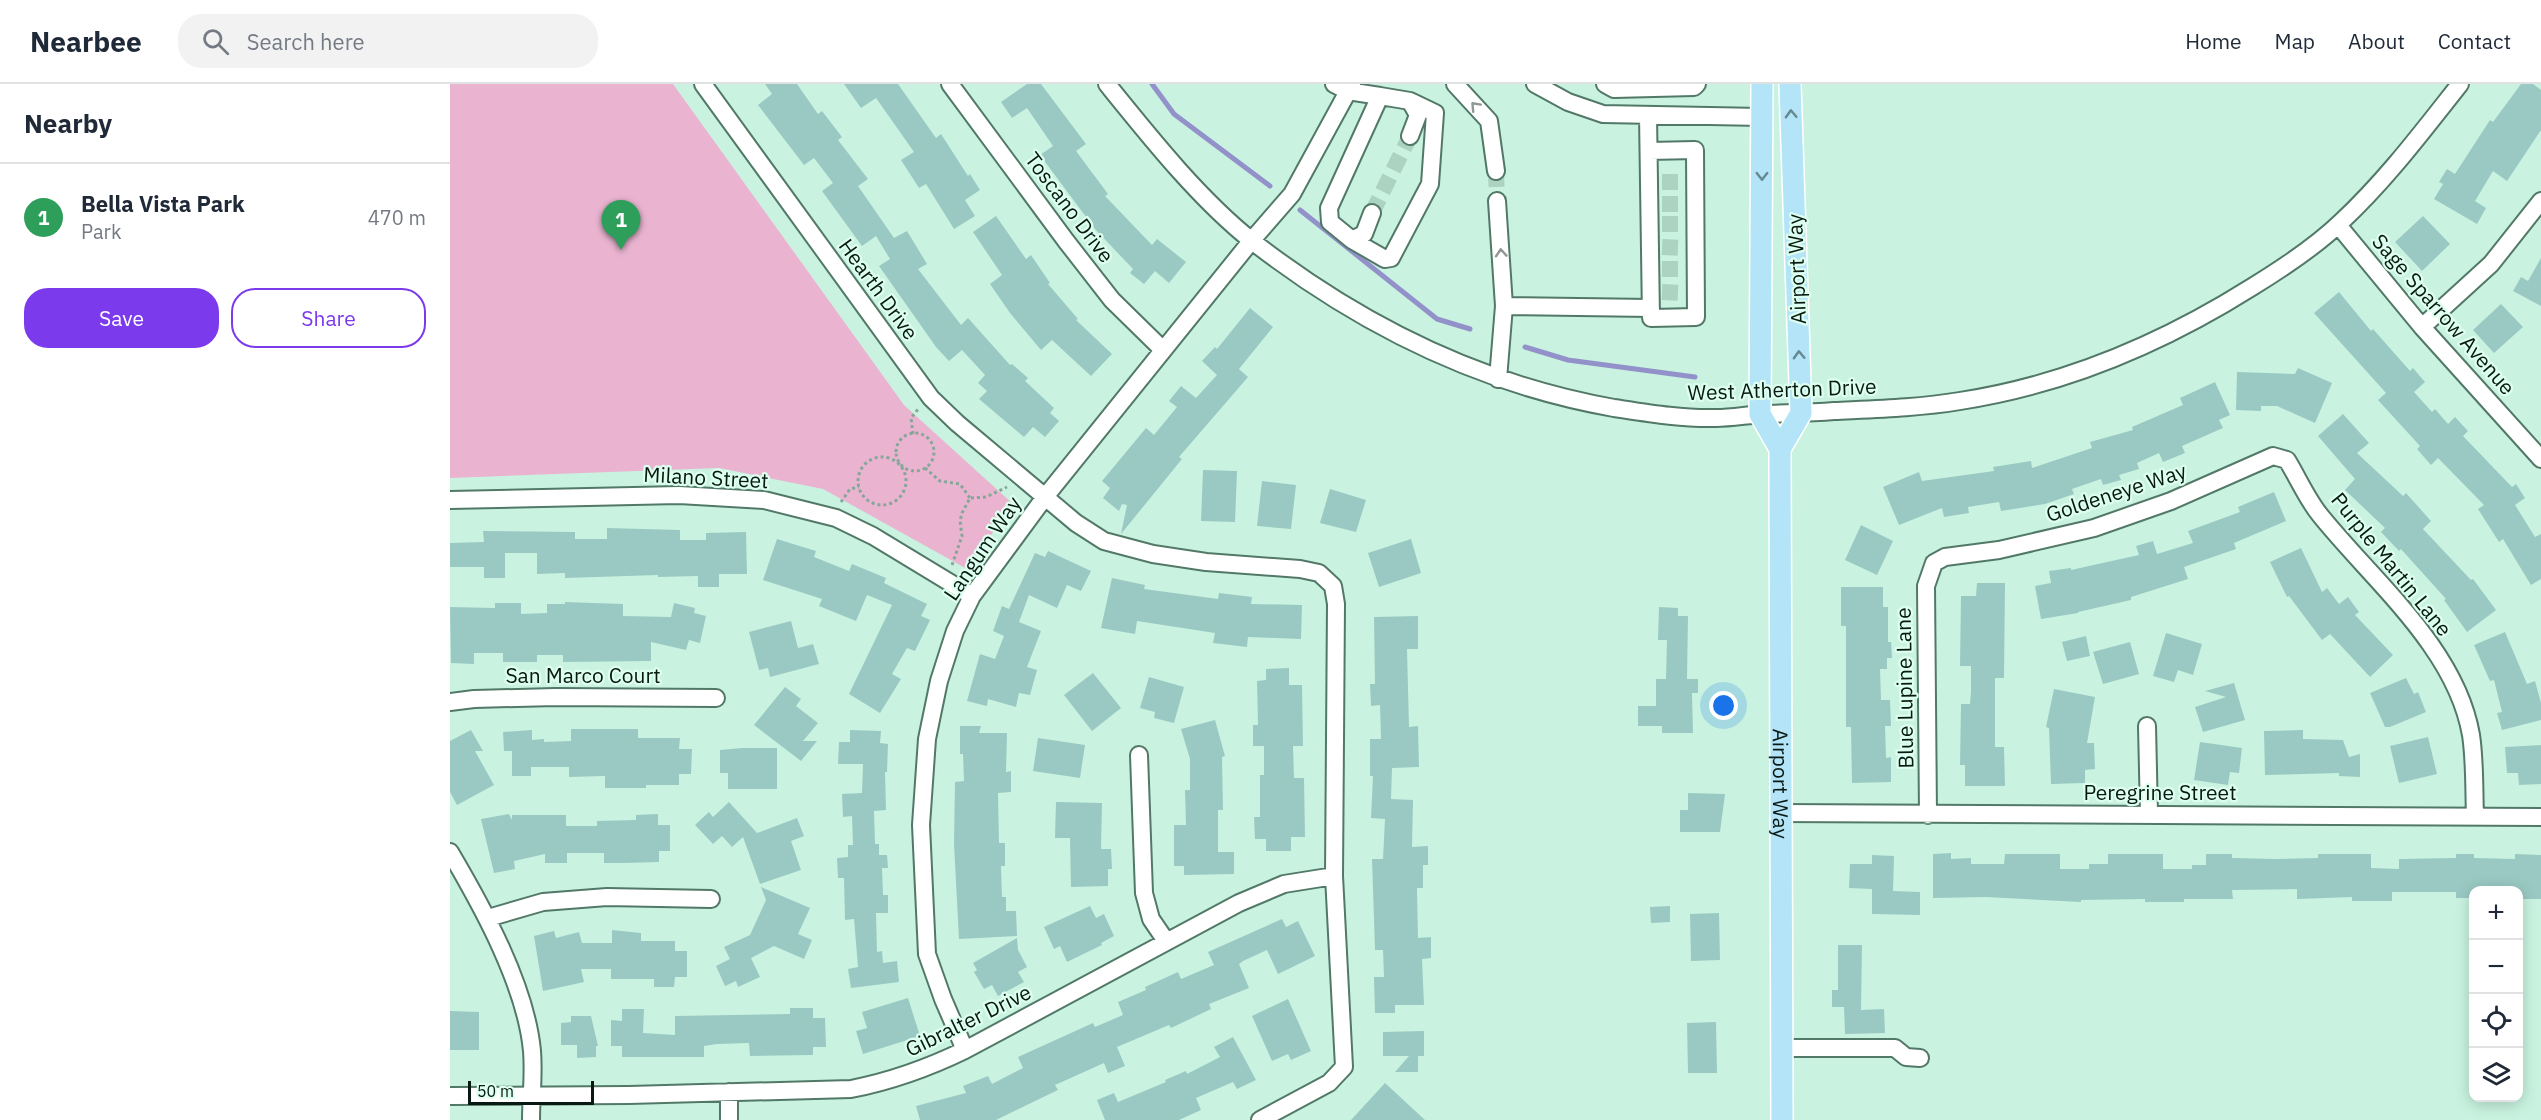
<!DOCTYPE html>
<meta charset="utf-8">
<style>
:root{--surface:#fff;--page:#f2f2f3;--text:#1f2937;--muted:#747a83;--line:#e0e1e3;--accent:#7c3aed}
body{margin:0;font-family:"IBM Plex Sans",sans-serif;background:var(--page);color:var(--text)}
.controls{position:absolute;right:18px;bottom:18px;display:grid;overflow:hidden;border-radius:12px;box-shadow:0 3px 15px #0003}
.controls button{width:54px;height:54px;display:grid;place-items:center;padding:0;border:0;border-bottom:2px solid var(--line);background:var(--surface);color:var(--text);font:30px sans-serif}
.scale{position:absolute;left:18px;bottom:15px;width:126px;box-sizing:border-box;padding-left:6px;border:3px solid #081812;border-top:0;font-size:16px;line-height:21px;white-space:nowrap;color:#081812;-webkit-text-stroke:4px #ddffef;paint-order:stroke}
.you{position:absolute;left:1274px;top:622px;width:21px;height:21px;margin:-15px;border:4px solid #fff;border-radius:50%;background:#1a73e8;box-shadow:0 0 0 9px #1a73e833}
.badge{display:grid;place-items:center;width:39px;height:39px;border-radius:50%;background:var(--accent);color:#fff;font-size:20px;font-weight:700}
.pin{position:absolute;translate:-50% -50px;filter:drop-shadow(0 2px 3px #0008)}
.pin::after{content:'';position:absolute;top:32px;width:21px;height:18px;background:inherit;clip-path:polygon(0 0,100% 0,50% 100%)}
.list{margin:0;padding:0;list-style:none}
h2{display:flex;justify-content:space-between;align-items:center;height:78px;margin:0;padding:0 24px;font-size:26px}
h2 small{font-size:20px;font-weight:400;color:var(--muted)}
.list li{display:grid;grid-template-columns:39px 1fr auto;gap:18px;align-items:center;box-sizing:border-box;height:108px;padding:0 24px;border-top:2px solid var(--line)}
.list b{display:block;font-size:22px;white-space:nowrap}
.list p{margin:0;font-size:20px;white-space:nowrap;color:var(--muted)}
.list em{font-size:20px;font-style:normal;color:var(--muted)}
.actions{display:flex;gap:12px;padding:18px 24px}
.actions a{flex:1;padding:14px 0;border:2px solid var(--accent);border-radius:24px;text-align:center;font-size:21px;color:var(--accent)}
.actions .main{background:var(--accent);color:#fff}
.icon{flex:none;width:33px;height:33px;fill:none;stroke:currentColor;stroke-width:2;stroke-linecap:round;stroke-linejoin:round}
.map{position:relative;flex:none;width:2091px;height:1036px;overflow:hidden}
header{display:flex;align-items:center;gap:36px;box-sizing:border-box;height:84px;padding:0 30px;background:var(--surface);border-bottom:2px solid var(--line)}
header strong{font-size:28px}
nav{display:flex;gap:33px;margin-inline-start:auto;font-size:21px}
.search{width:420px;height:54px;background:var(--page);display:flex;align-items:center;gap:15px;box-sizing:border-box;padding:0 21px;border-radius:24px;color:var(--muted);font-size:22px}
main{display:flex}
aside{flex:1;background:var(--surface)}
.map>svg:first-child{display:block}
.green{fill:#eab4d1}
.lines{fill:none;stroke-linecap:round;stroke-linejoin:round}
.stream{stroke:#9391c9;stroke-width:5}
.building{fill:#9ac9c3}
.minor-tunnel{stroke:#acd2c1;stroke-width:16;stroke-dasharray:16 8;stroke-linecap:butt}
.minor-casing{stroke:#527868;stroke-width:20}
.major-casing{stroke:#fff;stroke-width:24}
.path{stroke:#85a698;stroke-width:3;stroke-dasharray:3 3;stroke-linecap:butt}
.minor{stroke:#fff;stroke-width:16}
.major{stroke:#b3e4f7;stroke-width:21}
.oneway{stroke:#909794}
.oneway2{stroke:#668890}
.labels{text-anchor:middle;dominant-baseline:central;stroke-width:4.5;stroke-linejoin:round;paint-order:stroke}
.street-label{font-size:21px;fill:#081812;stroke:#ddffef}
</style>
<header>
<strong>Nearbee</strong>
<div class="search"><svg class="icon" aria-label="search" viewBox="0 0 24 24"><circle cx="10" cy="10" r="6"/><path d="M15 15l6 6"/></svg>Search here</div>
<nav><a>Home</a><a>Map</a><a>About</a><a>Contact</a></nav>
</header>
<main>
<aside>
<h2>Nearby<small></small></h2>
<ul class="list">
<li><span class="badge" style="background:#2e9e5b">1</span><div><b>Bella Vista Park</b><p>Park</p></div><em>470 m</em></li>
</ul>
<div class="actions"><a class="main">Save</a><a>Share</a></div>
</aside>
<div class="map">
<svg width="2091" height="1036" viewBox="0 0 2091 1036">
<rect width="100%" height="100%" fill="#c9f3e0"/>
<path class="green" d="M0,0H223L454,321L563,420L517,485L373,405L269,384L0,394Z"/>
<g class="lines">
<path class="stream" d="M702,0L724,30L820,102
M850,126L987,235L1020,245
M1075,263L1118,276L1245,293"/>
</g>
<path class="building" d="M315,0H347L368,30L372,27L392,53L388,56L418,95L408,102L444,154L457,147L477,180L468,185L511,241L518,234L560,281L562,280L578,294L575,297L604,324L600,329L609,337L595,353L583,343L574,353L529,315L537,307L528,299L535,291L512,266L499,277L486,263L429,182L440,175L426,152L412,162L372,107L383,99L364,74L354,81L308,21L322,10Z
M394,0H448L486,54L491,50L518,92L520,90L530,106L515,116L525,132L504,145L476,100L469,104L451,76L464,68L426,14L411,24Z
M577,0H591L636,60L626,67L658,110L655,112L702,161L707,155L736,178L719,199L705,187L694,200L680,189L683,185L645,145L590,71L603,62L577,24L562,34L551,18Z
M2071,0H2083L2091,6V46L2057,97L2043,87L2025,117L2036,124L2027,140L1984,115L1993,100L1989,98L1997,85L2005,90L2040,36L2043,38Z
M546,132L576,175L581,171L600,199L598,200L628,235L626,236L662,270L641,292L602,256L591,266L560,229L540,200L552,191L523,148Z
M1973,132L2000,160L1972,187L1945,158Z
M2091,174V222L2063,207L2071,193L2078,197Z
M1889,208L1921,247L1923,245L1960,287L1963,284L1975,298L1964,308L1982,328L1985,325L1998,340L2005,333L2018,347L2013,352L2062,403L2066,400L2075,414L2065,421L2085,453L2091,450V495L2081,501L2053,455L2049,458L2028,425L2034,421L1988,374L1981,381L1967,365L1970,362L1928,316L1936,309L1864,229Z
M2051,220L2073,243L2044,269L2023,246Z
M800,224L823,243L789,285L798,293L729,373L732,375L671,450L677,421L672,420L669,427L653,414L660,404L652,397L696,344L704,351L727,323L719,317L731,302L746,314L767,291L752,277L765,263L767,265Z
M1848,284L1882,299L1865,339L1827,322H1811V327L1786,326L1787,288L1845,290Z
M1765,298L1780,331L1769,336L1773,344L1732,362L1735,369L1713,378L1709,369L1687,379L1689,385L1669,391L1671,396L1653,401L1651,395L1622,405L1624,410L1595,420L1551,427L1549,418L1518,423L1519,429L1494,433L1492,424L1449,441L1433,403L1469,388L1472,397L1544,387L1543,383L1581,377L1582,384L1642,364L1640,358L1683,346L1682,343L1733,321L1730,314Z
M1893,330L1919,359L1907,369L1953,412L1956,409L1981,437L1973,445L2021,496L2023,495L2046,526L2017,548L1994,516L1996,515L1951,465L1949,467L1931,448L1935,444L1895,406L1905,395L1868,352Z
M753,386L787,387L785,438L751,437Z
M812,397L846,401L841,445L807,442Z
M880,405L916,416L906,448L870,439Z
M1824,408L1836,437L1784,459L1786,465L1734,483L1738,495L1681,513V516L1628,528V529L1591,535L1585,502L1601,499L1599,487L1621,484V486L1689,471L1686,462L1703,457L1707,470L1743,459L1738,447L1790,428L1788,423Z
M1411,441L1443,457L1427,491L1395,476Z
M157,444L230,446V456H256V449L296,448L297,490H269V503H248V492L208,493V491L115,494V489L87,490V469H55V494H34V483H0V459L34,458L33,447L125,448V455H157Z
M327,455L366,467L364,473L399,487L402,480L436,494L434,499L477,520L471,532L480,536L465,567L457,564L442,590L451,595L430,629L399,610L442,521L417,511L406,537L369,522L372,515L313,496Z
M961,455L971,489L929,503L918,469Z
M1851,464L1872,508L1877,504L1889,520L1898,513L1909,528L1905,531L1943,571L1920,593L1880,550L1872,556L1839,512L1837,513L1820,478Z
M598,467L641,487L631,507L617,501L607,524L579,511L569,538L591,547L577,583L587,586L580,611L569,609L566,623L538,615L537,622L517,617L530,570L545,575L554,552L543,547L552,522L559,525L585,469L595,473Z
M662,494L695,501L694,505L768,515L769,509L802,513L801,520L852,521L851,555L798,553L797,563L763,559L765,549L687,537L685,550L651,544Z
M1527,499H1555L1554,594H1545V663H1554L1555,702H1515V681H1510L1511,620H1520L1521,608V582H1510L1511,512H1526Z
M1391,503H1433V523H1438V558H1441L1442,574H1437V585H1430L1431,616H1440L1441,642H1435L1436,674L1441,673V698L1402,699L1401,643H1396V542H1391Z
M115,518L173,520V532L221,533L224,519L245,524L244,529L256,532L250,559L239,556L236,566L201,558V577L113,578V571H87V578H53V569H24V580L1,579L0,523L45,524V519H71V530L97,529V520H115Z
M1209,523L1228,524V532H1238L1237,595H1248V609H1242L1243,649H1212V642H1188V622H1206V595H1216L1217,556H1208Z
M968,532V565H957L959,643L968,642L969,683L942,684L941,715L963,716L962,763L978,762V781H973V804H967L968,854L981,853V874L972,875L974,921H945V929H925L924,893H934L933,866H925L922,775H933L935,735L921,734L923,692H920V655H931L930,621L921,622L920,600H925L924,533Z
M341,537L348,564L363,560L369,580L320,593L318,584L309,586L299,548Z
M2055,548L2077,600L2085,597L2091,619V636L2052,646L2047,629L2052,628L2044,596L2040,597L2024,561Z
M1716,549L1752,560L1743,591L1728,586L1724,598L1703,592Z
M1636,552L1640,572L1617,577L1612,558Z
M1680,558L1689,590L1653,600L1643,568Z
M839,584V601H852L853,662H843L844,694H854L855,753H841V767H816V755H805L804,733H810V691H814V662H803V641H808L807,597L816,596V585Z
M643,589L671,624L642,647L614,611Z
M699,593L734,603L724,639L704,634L705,628L690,624Z
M1956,594L1964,610L1968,608L1976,628L1940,643H1935L1920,609Z
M1784,599L1795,636L1753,648L1745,623L1776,613L1755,607Z
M335,603L351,615L346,622L368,639L353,657H367L351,677L304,641Z
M1604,605L1645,613L1637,659H1644L1645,685L1635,686V699L1601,700L1599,644L1596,643Z
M765,636L775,672L772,673L773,726H768V768H784V790L734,791V782H724V741H736L735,706H740V675L731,645Z
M510,642H531L529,649H557L556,688L561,687V708L548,709L549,759H555V782H551L552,813H556V827H566L567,852L509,855L504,760L505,698L514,697L513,670H510Z
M121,645H188V654H230L229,665H242L241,690H229V701H196V704H155V692L119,693V683H81V692H62V667H54L53,648L82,646V656L94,655V658L121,657Z
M21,646L33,667H25L44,701L7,721L0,708V657Z
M400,646L431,647L430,659L438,660L437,688H435L436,726L424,727L425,760H429V771H437L438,784H432L433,811H438V829H426L427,868L432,867L433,879L447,877L449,898L401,904L398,885L408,883L404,835L395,836L394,794H388L387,774L398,773V761H403L402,732L393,733L392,710L412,709L413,680H388L389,658H400Z
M1853,646V655L1893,656L1899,673L1910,670V693L1889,692V689L1815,691L1814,647Z
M1978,653L1987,690L1949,699L1940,662Z
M588,654L635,661L630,694L583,687Z
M1750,658L1792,664L1789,689L1780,688L1778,701L1744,696Z
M2091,661V700L2069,701L2068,689H2057L2055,663Z
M292,664H327V705H278V689H270V666Z
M1238,709L1275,710L1270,748H1230V726H1238Z
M279,718L307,749L347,734L354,752L341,757L351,786L310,800L293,753L282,763L272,752L263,760L245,741L259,728L263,733Z
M606,718L652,719L651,765H661L662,785H658V802L621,803L620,754H605Z
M59,730L62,736V731H116V742H147V737L186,736V731L208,730V741H220V767H209V778L173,779H154V769H117V779H95V770L64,777L65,785L44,789L31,735Z
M1501,769V775L1521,774V780H1554L1555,770H1610V785H1639V780H1658V770H1713V785H1742V781H1756V770H1782V774L1825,775L1868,774V770H1921V784L1949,785V775L2006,774V770H2024V774L2065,775V770L2091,771V815H2068V807H2024V814H2006V808H1942V817H1902V813L1847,815V805L1782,806L1783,815H1734V818H1695V815L1631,816V818L1536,813L1483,814V770Z
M1422,771L1444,772L1443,807L1470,808V831L1422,830V805L1399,804L1400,780H1422Z
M311,803L360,824L348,850L362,856L354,875L324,862L301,874L310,893L288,903L286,897L275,902L266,882L280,875L274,863L300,851L316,816Z
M640,822L646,834L654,830L664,852L651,859L652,861L617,878L610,862L604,865L594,843Z
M1220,822V838L1201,839L1200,823Z
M1269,829L1270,876L1241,877L1240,830Z
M832,835L836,843L848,837L865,872L828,890L817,866L793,877L789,880L799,904L759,920L761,925L721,944L719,941L667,963L675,982L658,989L654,979L605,1001L608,1006L546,1036H470L466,1022L516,1009L513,1002L538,992L542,1000L573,984L568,973L643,939L645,943L673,931L668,918L696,906L695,903L728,888L731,895L764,881L758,868Z
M162,846L191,849V857H225V867H237V893H225L224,903H204V895H161V885H131L134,898L93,907L84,852L104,847L106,854L129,848L132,859H162Z
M567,854L568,866L577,883L568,888L574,898L548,912L542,901L534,905L524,888L527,886L523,879Z
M1388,861H1412L1411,926L1434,925L1435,949L1395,950L1394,923H1382V906H1388Z
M458,914L470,952L413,970L406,947L417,944L412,928Z
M838,915L861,967L841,976L838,970L822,977L802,932Z
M340,924H363V934H375L376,963H363V971L300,972L299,959L267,960L254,962V973H172V962H161V936L172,937V925H194L193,949L225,951V932L340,930Z
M0,927L29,928V966H0Z
M121,932H141L148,962H146V973L127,974V961H111V939L121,938Z
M1266,938L1267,989H1238L1237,939Z
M974,947V972H968V988H945L959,972H933V948Z
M783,953L806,996L787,1005L783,998L746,1014L751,1026L729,1036H655L647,1016L664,1009L668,1018L716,998L715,996L736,987L737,990L770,973L764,963Z
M935,999L975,1036H901Z"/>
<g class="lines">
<path class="minor-tunnel" d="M1046,87L1047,117
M1212,98H1237
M1212,120H1237
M922,129L960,52
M1212,140H1236
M1212,163L1236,164
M1212,185H1236
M1212,208L1236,209"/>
<defs>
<path id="minor" d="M253,0L481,314L507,339L626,439L654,457L703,470L756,478L850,485L869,489L883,502L886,520L884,792L894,983L879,999L810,1036
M500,0L616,157L662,216L713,266
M657,0C699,52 749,115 802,157C910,241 1028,300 1164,324C1197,329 1232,335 1266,334C1281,334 1297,331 1313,330C1337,329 1360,329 1384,327C1426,325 1468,324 1510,317C1614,301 1713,259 1802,203C1833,184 1865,163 1891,138C1936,96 1972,48 2010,0
M884,0L898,7L930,12L879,124L880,138L902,156L914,150L922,129
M1005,0L1039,37L1046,87
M1085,0L1118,18L1153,30L1312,33
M1155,0L1164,5L1244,3L1247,0
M930,12L960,17L968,31L960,52
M1198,31L1201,234L1246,233L1245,66L1199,67
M1047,117L1054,222L1048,295
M1888,141L1972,243L2091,375
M902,156L935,175L941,174L980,100L985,29L960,17
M1054,222L1201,224
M1972,243L2041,180L2091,117
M0,416L229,411L314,416L386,434L423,452L522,512
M0,618L24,615L105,613L266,614
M1697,642L1699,730
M689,671L694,809L701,835L716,857
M1329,729L2091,733
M1478,731L1476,502L1484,479L1495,473L1549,466L1644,444L1721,417L1823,372L1837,376C1848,394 1857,415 1870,431C1923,497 2006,564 2021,651C2025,677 2024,706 2025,733
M0,768C33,824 76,902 82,967C84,990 81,1013 81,1036
M38,834L93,818L157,813L261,815
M1331,964H1445L1456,973L1470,974
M515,966L493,915L477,870L471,741L477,655L489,597L505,547L522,512L595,413L802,156L842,110L902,0
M279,1008V1036
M0,1012L179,1011L401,1005C442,997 478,984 515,966L789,819L834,800L884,792"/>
<g id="major">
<path id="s1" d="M1312,0L1310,330L1330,365L1332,1036"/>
<path d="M1330,365L1351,329L1340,0"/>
</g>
</defs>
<use href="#minor" class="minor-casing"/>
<use href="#major" class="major-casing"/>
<path class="path" d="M446 368a19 19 0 1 1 38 0a19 19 0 1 1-38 0Z
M463,350L461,334L469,324
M408 397a24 24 0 1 1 48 0a24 24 0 1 1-48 0Z
M475,384L490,397L510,400L520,414
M391,418L400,405L409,403
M502,481L512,452L510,437L512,429L520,414L536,413L557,403"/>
<use href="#minor" class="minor"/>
<use href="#major" class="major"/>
</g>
<defs><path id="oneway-chevron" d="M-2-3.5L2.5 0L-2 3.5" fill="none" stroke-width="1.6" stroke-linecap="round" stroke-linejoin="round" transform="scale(1.5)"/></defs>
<g class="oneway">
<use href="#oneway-chevron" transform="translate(1025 22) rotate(-133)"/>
<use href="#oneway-chevron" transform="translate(1051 169) rotate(-94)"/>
</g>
<g class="oneway2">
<use href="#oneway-chevron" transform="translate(1341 30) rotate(-92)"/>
<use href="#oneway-chevron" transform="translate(1312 92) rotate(90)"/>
<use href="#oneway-chevron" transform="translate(1349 271) rotate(-92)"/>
</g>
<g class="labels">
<g class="street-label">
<text transform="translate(620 123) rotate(53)">Toscano Drive</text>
<text transform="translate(1346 185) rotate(-92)">Airport Way</text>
<text transform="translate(429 205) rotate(54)">Hearth Drive</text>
<text transform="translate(1994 230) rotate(49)">Sage Sparrow Avenue</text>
<text transform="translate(1332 305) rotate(-2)">West Atherton Drive</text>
<text transform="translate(256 393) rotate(3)">Milano Street</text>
<text transform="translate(1666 408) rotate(-18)">Goldeneye Way</text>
<text transform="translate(532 464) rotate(-56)">Langum Way</text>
<text transform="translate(1942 480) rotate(51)">Purple Martin Lane</text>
<text x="133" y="591">San Marco Court</text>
<text transform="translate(1454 604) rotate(-91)">Blue Lupine Lane</text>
<text stroke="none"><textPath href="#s1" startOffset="705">Airport Way</textPath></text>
<text x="1710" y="708">Peregrine Street</text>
<text transform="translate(518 936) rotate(-26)">Gibralter Drive</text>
</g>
</g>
</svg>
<div class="controls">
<button>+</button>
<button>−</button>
<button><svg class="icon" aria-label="locate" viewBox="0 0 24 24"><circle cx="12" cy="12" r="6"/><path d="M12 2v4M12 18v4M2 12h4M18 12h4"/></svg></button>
<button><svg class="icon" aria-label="layers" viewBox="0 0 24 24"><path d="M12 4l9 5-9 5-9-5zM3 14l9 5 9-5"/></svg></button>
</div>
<div class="scale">50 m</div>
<div class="you"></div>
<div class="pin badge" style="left:171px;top:166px;background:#2e9e5b">1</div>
</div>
</main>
